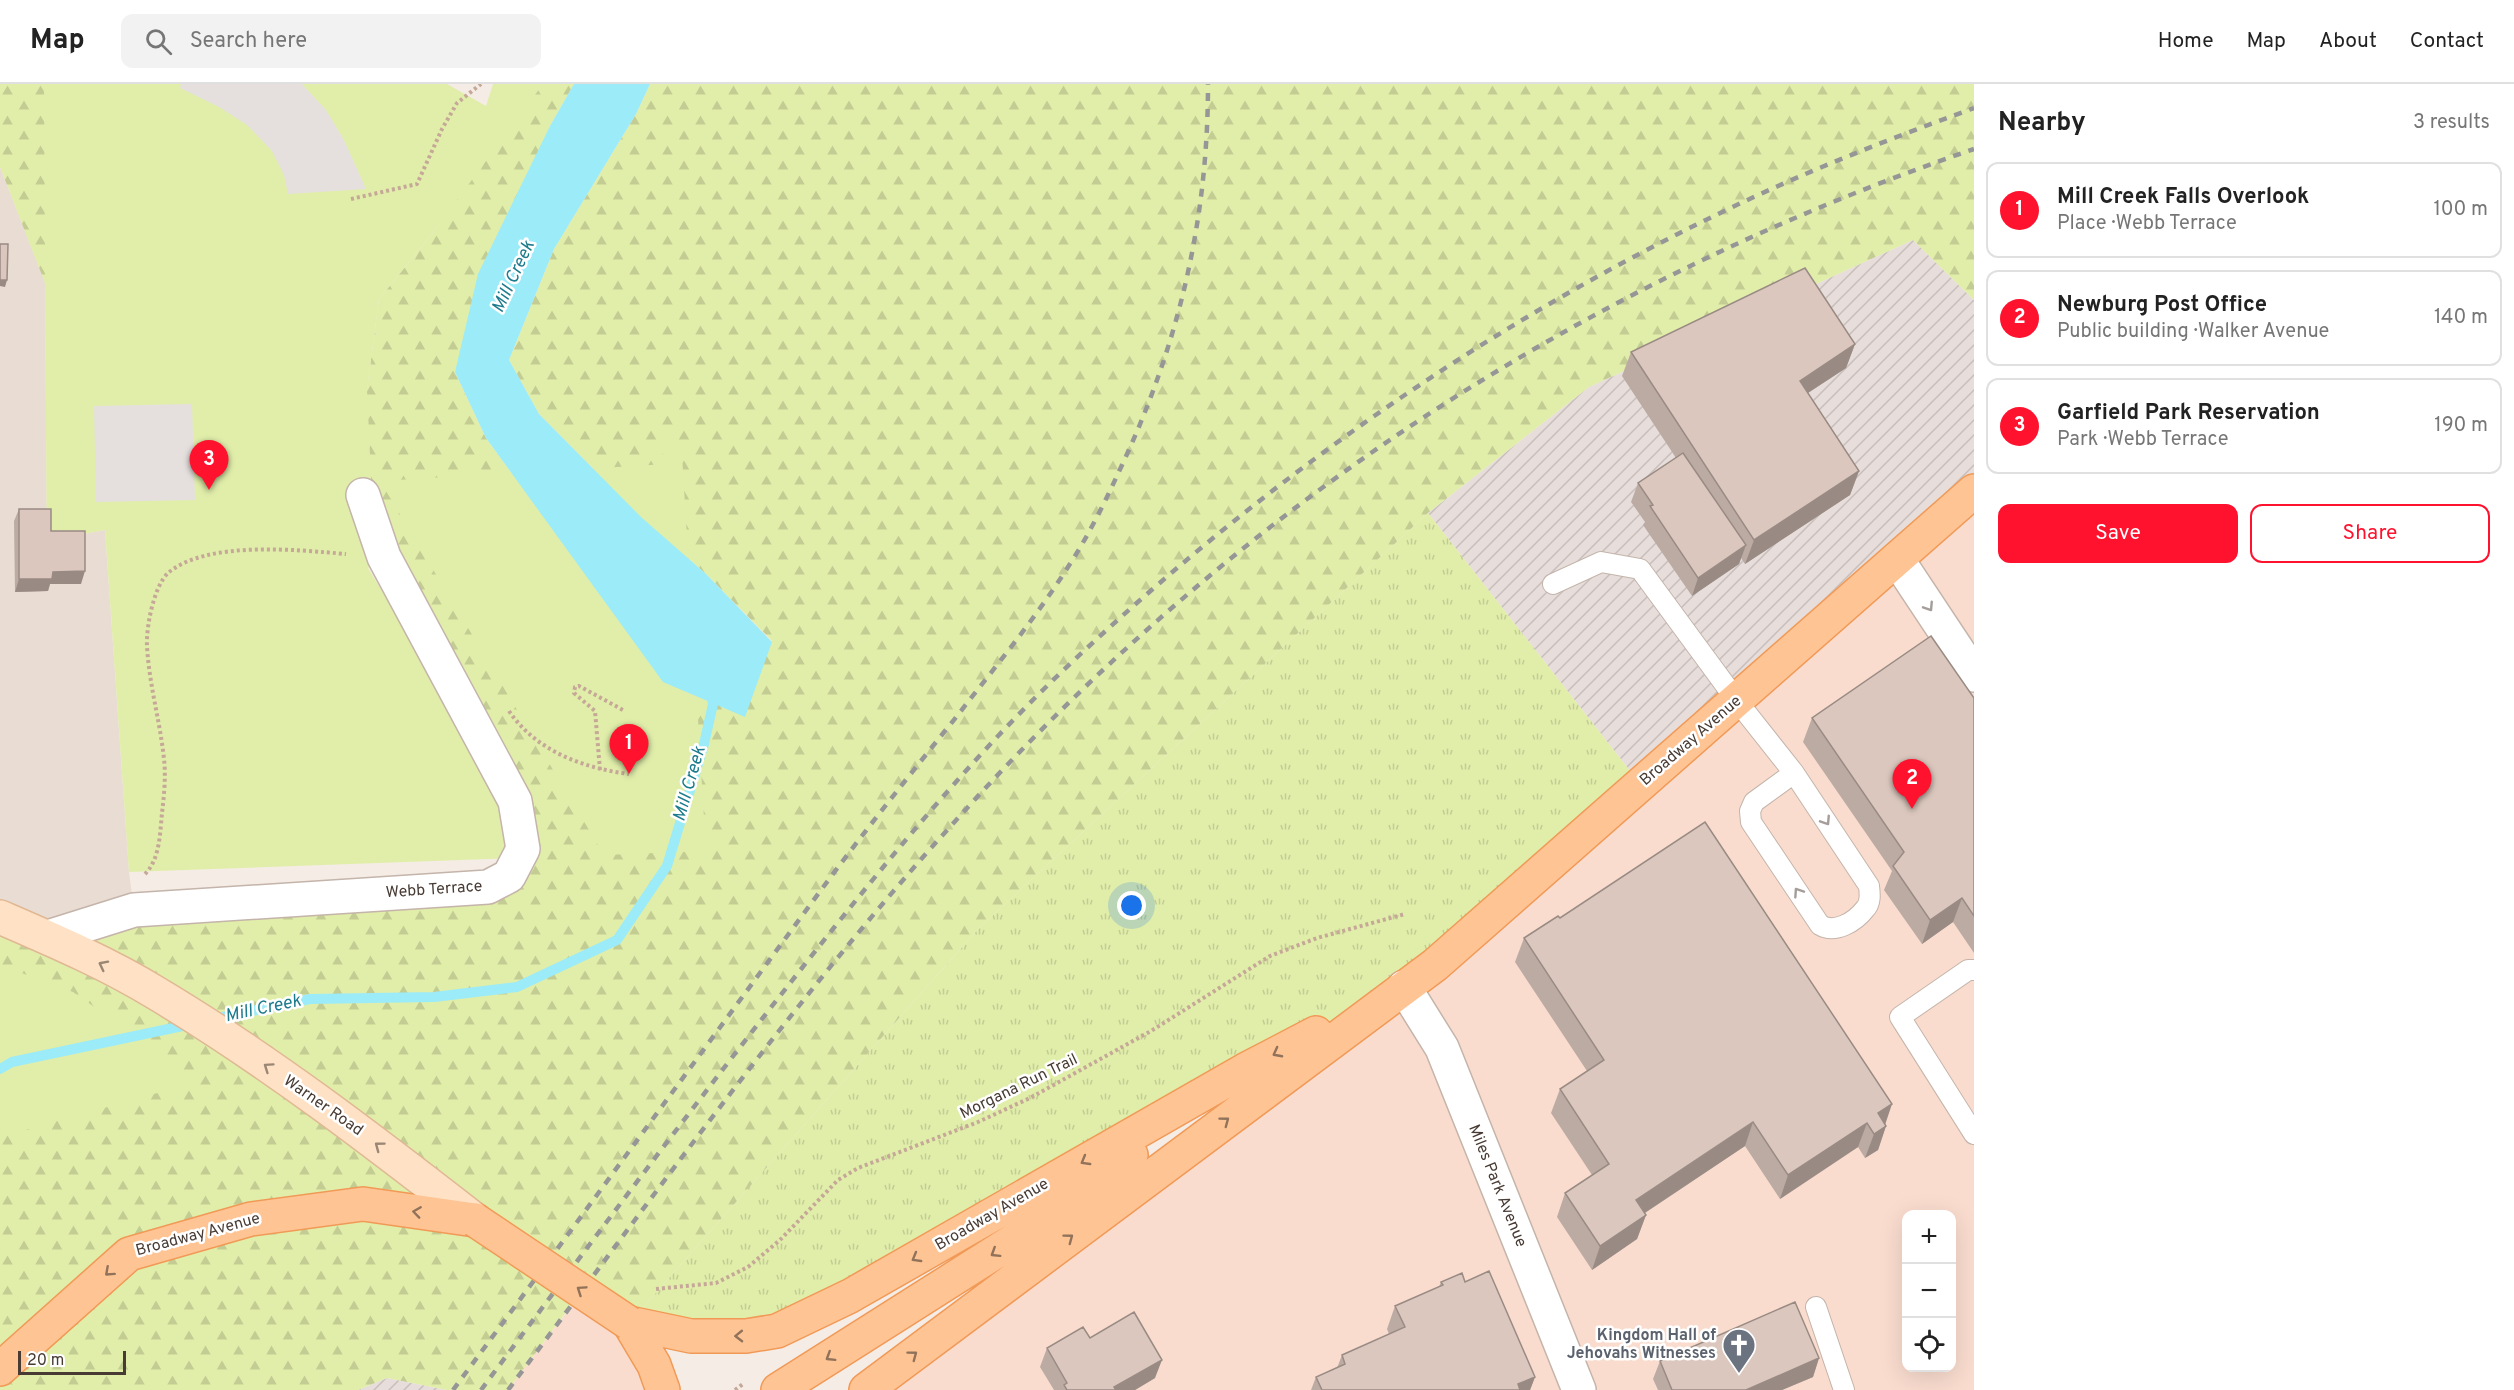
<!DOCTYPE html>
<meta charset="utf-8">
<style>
:root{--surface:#fff;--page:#f2f2f2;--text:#222;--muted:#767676;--line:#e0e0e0;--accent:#ff122e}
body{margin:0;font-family:Overpass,sans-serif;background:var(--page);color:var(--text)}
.controls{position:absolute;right:18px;bottom:18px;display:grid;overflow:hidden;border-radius:12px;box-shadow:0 6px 24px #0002}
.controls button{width:54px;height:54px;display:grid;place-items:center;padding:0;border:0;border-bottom:2px solid var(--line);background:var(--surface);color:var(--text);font:30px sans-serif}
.scale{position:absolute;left:18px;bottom:15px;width:108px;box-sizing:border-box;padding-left:6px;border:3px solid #483b34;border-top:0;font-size:16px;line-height:21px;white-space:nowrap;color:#483b34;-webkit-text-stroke:4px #fff;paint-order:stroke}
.you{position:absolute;left:1132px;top:822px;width:21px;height:21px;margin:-15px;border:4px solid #fff;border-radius:50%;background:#1a73e8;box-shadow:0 0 0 9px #1a73e833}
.badge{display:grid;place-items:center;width:39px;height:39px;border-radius:50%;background:var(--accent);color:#fff;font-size:20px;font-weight:700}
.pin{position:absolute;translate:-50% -50px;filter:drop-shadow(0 2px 3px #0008)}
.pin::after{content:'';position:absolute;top:32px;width:21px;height:18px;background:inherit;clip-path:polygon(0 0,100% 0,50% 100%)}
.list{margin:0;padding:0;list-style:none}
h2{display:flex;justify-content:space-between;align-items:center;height:78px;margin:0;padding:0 24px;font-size:26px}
h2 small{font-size:20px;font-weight:400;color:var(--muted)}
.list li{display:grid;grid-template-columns:39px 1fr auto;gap:18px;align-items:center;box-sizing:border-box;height:96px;margin:0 12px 12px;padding:0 12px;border:2px solid var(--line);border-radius:12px}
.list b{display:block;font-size:22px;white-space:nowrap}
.list p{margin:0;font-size:20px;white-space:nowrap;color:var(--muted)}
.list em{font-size:20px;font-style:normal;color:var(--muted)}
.actions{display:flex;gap:12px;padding:18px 24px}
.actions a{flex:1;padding:14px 0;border:2px solid var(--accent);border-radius:12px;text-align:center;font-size:21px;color:var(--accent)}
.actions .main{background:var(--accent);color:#fff}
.icon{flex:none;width:33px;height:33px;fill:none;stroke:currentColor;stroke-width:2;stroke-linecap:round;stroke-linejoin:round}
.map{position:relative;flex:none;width:1974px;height:1306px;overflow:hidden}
header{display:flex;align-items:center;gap:36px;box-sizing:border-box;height:84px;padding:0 30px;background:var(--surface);border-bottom:2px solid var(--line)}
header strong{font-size:28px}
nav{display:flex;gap:33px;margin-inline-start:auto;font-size:21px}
.search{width:420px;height:54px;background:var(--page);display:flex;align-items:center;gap:15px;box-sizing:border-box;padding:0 21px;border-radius:12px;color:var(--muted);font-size:22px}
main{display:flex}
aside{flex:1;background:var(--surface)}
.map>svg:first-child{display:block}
.residential{fill:#e9dcd3}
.commercial{fill:#f9dcce;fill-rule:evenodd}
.industrial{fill:url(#industrial-furrows)}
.grass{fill:url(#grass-tufts)}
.forest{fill:url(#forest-firs)}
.park{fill:#e1eeaa}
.parking{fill:#e5e0de}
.water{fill:#9bebf8}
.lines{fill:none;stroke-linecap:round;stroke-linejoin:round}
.stream{stroke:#9bebf8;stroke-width:10}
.lane-casing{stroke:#c4b4aa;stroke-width:22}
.street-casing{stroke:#c4b4aa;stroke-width:36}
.secondary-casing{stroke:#e0b894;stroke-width:36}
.primary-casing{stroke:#f19a57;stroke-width:36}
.path{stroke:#c5a897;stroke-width:4;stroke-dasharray:3 3;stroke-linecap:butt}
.lane{stroke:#fff;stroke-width:20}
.street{stroke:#fff;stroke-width:33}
.secondary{stroke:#ffe2c5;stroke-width:33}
.primary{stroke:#ffc494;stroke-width:33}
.rail{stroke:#969696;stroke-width:4.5;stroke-dasharray:8 8;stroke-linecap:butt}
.primary-bridge-casing{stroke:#f19a57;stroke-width:36;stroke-linecap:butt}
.primary-bridge{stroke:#ffc494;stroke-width:33}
.wall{fill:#bcaba3}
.shaded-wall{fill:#998b84}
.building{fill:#dbc7bd;stroke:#998b84;stroke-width:1.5}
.oneway{stroke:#a49d9a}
.oneway2{stroke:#9a8675}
.oneway3{stroke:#91725a}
.labels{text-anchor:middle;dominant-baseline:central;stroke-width:5;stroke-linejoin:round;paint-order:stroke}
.street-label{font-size:16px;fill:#483b34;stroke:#fff}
.worship-label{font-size:16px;font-weight:bold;fill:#5b616d;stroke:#fff;text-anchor:end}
.water-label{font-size:18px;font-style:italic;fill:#1c7b8c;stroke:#fff}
</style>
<header>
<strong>Map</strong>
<div class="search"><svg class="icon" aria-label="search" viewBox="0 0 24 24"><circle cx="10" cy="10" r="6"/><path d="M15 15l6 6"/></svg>Search here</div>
<nav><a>Home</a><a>Map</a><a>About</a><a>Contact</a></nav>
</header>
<main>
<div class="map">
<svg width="1974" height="1306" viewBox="0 0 1974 1306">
<defs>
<pattern id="industrial-furrows" width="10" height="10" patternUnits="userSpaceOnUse" patternTransform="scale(1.5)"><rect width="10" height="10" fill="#e7dedb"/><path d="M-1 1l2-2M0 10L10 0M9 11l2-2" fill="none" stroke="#c8bfbd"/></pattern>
<pattern id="grass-tufts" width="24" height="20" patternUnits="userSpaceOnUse" patternTransform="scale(1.5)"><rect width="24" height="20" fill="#e1eeaa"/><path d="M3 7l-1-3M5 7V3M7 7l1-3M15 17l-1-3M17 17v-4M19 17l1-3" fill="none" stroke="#c3cd93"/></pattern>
<pattern id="forest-firs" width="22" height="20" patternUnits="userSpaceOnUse" patternTransform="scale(1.5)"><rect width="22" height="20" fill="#e1eeaa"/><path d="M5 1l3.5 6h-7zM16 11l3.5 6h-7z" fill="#c3cd93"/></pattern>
</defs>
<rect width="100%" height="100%" fill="#f5ece6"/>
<path class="residential" d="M0,83L45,198L47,457L105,446L129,788L134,826L48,853L0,834Z"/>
<path class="commercial" d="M1974,407V1306H866L1404,903ZM1906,1130H1952V1284H1906Z
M582,1208L663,1306H508Z"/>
<path class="industrial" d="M1913,156L1974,216V407L1641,701L1428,429L1589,303Z
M387,1294L447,1306H358Z"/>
<path class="grass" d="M1428,429L1641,701L1435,881L777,1247L629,1239L978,845Z"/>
<path class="forest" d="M0,0H144L47,457L45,199L0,83Z
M539,0H574L550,42L455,288L486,354L663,598L772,557L706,490L641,433L539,330L509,276L554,165L636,30L650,0H1974V216L1913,156L1589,303L1428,429L978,845L629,1239L582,1207L508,1306H447L387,1294L358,1306H0V833L48,853L509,792L384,473L353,307L367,305L379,215L431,151Z"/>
<path class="park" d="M44,0H447L486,22L493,0H543L431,151L379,215L367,306L375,480L368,484L545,773L129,788L105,446L47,457Z
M656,353L682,371L706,767L604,771L380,397L667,380Z
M0,881L73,908L200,997L0,1053Z"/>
<path class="parking" d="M181,0H302L326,26L344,56L366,105L288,110L284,91L272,67L247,41L219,23L180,4Z
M192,320L195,416L96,418L94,322Z"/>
<path class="water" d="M574,0H650L636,30L554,165L509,276L539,330L641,433L706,490L772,558L745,633L663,598L486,354L455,288L478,190L550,42Z"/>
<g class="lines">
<path class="stream" d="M213,935L310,915L434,913L517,903L617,856L667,782L704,660L713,620L711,606
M0,985L12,978L192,940"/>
<defs>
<path id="lane" d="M1553,500L1601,478L1640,485L1737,617L1794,689L1869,802C1870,810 1871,819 1865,825C1855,838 1835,850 1820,841L1751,738L1750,727L1754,718L1794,689
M1974,886H1968L1900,933L1974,1050
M1816,1223L1844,1306"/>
<path id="street" d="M1897,475L1974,591
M48,853L134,826L488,803L509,792L523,765L515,717L384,473L363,411
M1404,903L1442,964L1579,1306"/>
<path id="secondary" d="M0,833C53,856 107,879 156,909C268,976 372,1056 475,1136"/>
<path id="primary" d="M629,1239L691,1252H746L777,1247L850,1212L1245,986L1316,949
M629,1239L654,1281L663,1306
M0,1285L129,1170L251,1135L363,1120L475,1136
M778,1306L1035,1143L1131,1071
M866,1306L1435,881L1974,407"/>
</defs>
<use href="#lane" class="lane-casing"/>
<use href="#street" class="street-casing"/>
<use href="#secondary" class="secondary-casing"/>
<use href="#primary" class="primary-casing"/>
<path class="path" d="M351,115L417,100L442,45L457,19L481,0
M509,627C536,667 583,684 629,690
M600,686L595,627L574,609L575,603L579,602L623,626
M145,790C160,775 160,749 162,729C164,712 166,692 164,675C160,637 149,600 147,562C146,543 154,502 168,489C207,456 298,466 346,470
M656,1205L716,1199L748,1183L780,1156L838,1096L858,1084L978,1038L1030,1014L1151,947L1270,872L1317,854L1405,830
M735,1306L743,1300"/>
<use href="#lane" class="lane"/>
<use href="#street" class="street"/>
<use href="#secondary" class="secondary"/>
<use href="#primary" class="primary"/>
<path class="rail" d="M453,1306C577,1139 700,970 824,802C867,744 912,688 957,632C995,583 1035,535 1068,483C1089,451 1106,416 1122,381C1179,259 1208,135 1208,0
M481,1306C585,1166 690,1026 798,889C877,789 958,689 1049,600C1251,405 1486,239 1741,119C1817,83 1895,53 1974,24
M508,1306C654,1112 795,913 958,734C1237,424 1580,200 1974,65"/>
<defs>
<path id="primary-bridge" d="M475,1136L629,1239"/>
</defs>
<use href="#primary-bridge" class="primary-bridge-casing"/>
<use href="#primary-bridge" class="primary-bridge"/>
</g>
<path class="wall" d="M1855,260L1846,284L1808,309L1859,387L1850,411L1745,480L1741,474L1739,480L1692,512L1643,441L1645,438L1631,418L1638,399L1676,374L1622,292L1631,268Z
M19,425L51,447L81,500H50L48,507L15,508L14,437Z
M1974,614V869L1953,838L1922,860L1884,806L1892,787L1803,658L1812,634Z
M1560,834L1885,1040L1886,1042L1878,1066L1865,1074L1858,1063L1780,1115L1745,1062L1645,1129L1646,1131L1637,1155L1592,1186L1557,1133L1565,1109L1592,1091L1551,1029L1560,1005L1587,987L1515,878L1524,854Z
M1441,1198H1465L1535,1293L1530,1306H1311L1316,1293L1337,1284L1342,1271L1389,1250L1387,1245L1395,1222L1439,1203Z
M1090,1254L1155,1294L1135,1306H1054L1040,1283L1047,1264Z
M1819,1274L1813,1293L1782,1306H1658L1653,1295L1660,1277Z"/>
<path class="shaded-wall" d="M0,196H7L5,203L0,202Z
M1855,260L1846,284L1791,320L1800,297Z
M1859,387L1850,411L1745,480L1754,456Z
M1746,461L1739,480L1692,512L1698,494Z
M85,487L81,500H50L48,507L15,508L19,495L53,488Z
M1962,814L1953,838L1922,860L1930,836Z
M1892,1020L1884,1044L1886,1042L1878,1066L1865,1074L1874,1050L1878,1029Z
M1753,1038L1745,1062L1628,1140L1636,1116Z
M1867,1039L1858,1063L1780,1115L1788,1091Z
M1646,1131L1637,1155L1592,1186L1600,1162Z
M1819,1274L1813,1293L1782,1306H1746Z
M1162,1276L1155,1294L1135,1306H1113L1114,1303Z
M1535,1293L1530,1306H1516L1518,1300Z"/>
<path class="building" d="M0,160H8L7,196H0Z
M1805,184L1855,260L1800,297L1859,387L1754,456L1631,268Z
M1683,369L1746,461L1698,494L1650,422L1653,421L1638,399Z
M19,425H51V447H85V487L53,488L52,495H19Z
M1931,552L1974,614V832L1962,814L1930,836L1893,782L1904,768L1812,634Z
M1705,738L1892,1020L1878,1029L1886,1042L1874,1050L1867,1039L1788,1091L1753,1038L1636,1116L1646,1131L1600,1162L1565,1109L1609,1080L1560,1005L1604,976L1524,854L1558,832L1560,834Z
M1489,1187L1535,1293L1518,1300L1520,1306H1322L1316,1293L1345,1280L1342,1271L1405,1243L1395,1222L1443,1201L1441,1198L1462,1189L1465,1198Z
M1795,1218L1819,1274L1746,1306H1672L1660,1277Z
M1134,1228L1162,1276L1114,1303L1116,1306H1067L1064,1301L1067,1299L1047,1264L1083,1243L1090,1254Z"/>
<defs><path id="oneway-chevron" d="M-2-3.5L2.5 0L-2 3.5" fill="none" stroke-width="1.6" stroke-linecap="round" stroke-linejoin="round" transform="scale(1.5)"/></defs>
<g class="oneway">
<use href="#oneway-chevron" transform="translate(1929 523) rotate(57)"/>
<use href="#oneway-chevron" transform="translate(1826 737) rotate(57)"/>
<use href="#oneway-chevron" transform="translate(1798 808) rotate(-124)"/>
</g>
<g class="oneway2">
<use href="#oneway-chevron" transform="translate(103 881) rotate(-153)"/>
<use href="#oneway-chevron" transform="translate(268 983) rotate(-145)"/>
<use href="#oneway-chevron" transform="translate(379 1062) rotate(-143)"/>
</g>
<g class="oneway3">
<use href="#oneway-chevron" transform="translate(1277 969) rotate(152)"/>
<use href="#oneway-chevron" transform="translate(1225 1037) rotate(-37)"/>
<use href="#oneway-chevron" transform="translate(1085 1077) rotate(150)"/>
<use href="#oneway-chevron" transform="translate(417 1128) rotate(-172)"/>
<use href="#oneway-chevron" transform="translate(1069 1154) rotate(-37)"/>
<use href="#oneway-chevron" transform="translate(995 1169) rotate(148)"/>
<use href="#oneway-chevron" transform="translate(916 1174) rotate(150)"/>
<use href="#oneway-chevron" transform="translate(109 1188) rotate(138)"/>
<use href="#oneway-chevron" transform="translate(581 1206) rotate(-146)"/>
<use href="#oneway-chevron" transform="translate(739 1252) rotate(179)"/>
<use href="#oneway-chevron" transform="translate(913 1271) rotate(-37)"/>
<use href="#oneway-chevron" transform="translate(830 1273) rotate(148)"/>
</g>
<defs>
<symbol id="church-pin" viewBox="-11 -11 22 30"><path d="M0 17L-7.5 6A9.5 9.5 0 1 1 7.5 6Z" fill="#6b7280" stroke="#fff"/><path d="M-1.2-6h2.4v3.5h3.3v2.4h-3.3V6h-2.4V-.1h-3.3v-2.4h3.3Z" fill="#fff"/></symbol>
</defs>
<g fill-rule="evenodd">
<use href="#church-pin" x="1720" y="1242" width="38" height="52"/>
</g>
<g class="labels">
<g class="street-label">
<text transform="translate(1691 657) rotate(-41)">Broadway Avenue</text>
<text transform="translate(434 806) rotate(-4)">Webb Terrace</text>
<text transform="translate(1019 1003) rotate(-26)">Morgana Run Trail</text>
<text transform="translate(323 1022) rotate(35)">Warner Road</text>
<text transform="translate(1497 1102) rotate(68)">Miles Park Avenue</text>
<text transform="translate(992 1131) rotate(-30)">Broadway Avenue</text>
<text transform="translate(198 1151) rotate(-15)">Broadway Avenue</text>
</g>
<g class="worship-label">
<text x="1716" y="1252">Kingdom Hall of<tspan x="1716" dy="18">Jehovahs Witnesses</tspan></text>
</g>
<g class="water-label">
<text transform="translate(514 193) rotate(-65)">Mill Creek</text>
<text transform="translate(690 700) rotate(-74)">Mill Creek</text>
<text transform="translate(263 925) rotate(-12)">Mill Creek</text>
</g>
</g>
</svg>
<div class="controls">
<button>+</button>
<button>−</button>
<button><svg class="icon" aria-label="locate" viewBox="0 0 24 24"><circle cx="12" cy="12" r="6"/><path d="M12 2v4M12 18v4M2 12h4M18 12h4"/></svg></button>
</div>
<div class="scale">20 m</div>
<div class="you"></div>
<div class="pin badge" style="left:629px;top:690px">1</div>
<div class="pin badge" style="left:1912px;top:725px">2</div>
<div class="pin badge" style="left:209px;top:406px">3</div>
</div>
<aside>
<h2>Nearby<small>3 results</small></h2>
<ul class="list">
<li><span class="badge">1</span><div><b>Mill Creek Falls Overlook</b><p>Place · Webb Terrace</p></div><em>100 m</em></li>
<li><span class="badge">2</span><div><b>Newburg Post Office</b><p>Public building · Walker Avenue</p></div><em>140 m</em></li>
<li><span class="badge">3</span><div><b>Garfield Park Reservation</b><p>Park · Webb Terrace</p></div><em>190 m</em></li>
</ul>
<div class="actions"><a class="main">Save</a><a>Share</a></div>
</aside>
</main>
